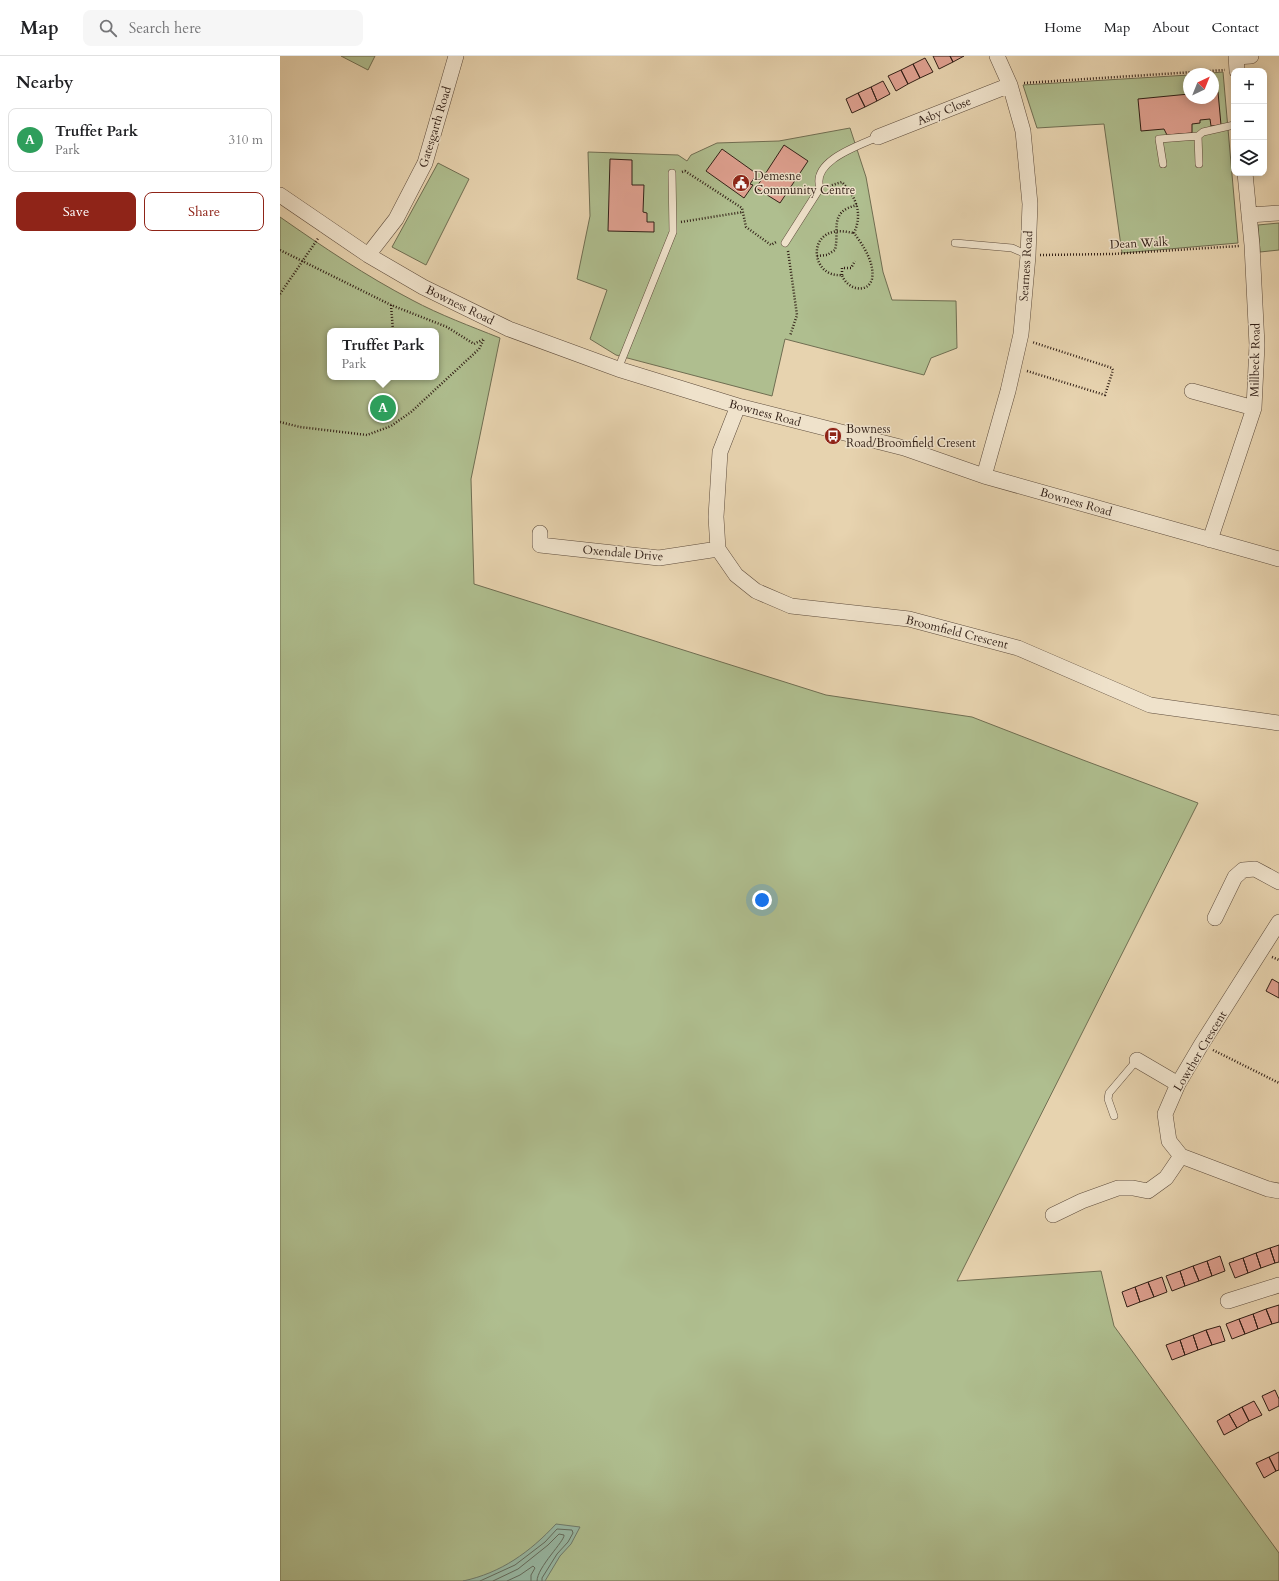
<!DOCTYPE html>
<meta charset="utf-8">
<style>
:root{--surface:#fff;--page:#f6f6f6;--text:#202124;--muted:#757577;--line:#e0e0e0;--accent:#8f2418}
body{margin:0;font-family:Cardo,serif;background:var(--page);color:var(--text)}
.controls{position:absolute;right:12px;top:12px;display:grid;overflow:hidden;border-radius:8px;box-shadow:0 2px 10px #0003}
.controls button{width:36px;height:36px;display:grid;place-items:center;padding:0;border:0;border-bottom:1px solid var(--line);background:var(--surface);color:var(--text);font:20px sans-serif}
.compass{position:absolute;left:903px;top:12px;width:36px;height:36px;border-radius:50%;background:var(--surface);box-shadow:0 2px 10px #0003;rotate:43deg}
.you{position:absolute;left:482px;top:844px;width:14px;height:14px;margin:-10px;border:3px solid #fff;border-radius:50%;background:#1a73e8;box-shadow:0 0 0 6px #1a73e833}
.badge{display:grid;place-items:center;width:26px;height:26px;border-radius:50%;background:var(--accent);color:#fff;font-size:13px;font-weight:700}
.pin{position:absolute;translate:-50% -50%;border:2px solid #fff;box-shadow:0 1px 4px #0006}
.popup{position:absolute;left:47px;top:272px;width:112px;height:52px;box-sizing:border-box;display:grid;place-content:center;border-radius:8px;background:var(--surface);filter:drop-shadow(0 1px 3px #0005);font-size:13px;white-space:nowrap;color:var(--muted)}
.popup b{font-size:15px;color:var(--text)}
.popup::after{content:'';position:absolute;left:50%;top:100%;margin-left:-8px;border:8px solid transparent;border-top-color:var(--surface)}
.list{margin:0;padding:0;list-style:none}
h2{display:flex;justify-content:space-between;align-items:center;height:52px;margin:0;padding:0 16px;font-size:17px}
h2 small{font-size:13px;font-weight:400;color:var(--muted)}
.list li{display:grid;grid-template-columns:26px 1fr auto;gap:12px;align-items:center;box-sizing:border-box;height:64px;margin:0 8px 8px;padding:0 8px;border:1px solid var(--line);border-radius:8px}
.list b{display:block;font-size:15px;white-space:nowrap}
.list p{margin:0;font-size:13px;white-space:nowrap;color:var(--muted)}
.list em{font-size:13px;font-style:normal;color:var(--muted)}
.actions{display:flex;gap:8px;padding:12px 16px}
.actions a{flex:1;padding:9px 0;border:1px solid var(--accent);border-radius:8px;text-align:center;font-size:14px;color:var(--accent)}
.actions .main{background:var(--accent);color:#fff}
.icon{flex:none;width:22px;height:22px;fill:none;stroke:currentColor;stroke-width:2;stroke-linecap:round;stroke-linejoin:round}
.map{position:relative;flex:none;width:999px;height:1525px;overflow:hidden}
header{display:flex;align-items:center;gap:24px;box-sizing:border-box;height:56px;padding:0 20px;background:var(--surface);border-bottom:1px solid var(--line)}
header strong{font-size:19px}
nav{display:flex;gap:22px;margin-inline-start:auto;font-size:14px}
.search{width:280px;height:36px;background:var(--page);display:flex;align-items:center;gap:10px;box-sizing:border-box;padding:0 14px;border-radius:8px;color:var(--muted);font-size:15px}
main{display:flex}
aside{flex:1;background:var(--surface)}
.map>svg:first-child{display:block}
.green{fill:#afbe8f;stroke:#706e52;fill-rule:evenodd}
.water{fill:#98b9a5;stroke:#6f7b6c}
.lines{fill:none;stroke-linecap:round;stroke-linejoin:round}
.shore{stroke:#646c5e;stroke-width:1}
.building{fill:#e0a191;stroke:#311f16}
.lane-casing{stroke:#5e4c3c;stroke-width:8}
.street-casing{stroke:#5e4c3c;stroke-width:16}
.path{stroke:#311f16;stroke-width:2.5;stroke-dasharray:1 2;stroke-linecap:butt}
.lane{stroke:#efe2cb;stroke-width:7}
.street{stroke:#efe2cb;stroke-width:15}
.labels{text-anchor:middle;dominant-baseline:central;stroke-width:3;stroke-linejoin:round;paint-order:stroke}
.street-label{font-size:12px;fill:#311f16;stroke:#efe2cb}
.poi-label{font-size:12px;fill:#311f16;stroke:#efe2cb;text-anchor:start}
</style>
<header>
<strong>Map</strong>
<div class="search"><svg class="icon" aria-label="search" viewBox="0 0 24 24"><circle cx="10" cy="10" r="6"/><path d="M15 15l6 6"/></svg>Search here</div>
<nav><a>Home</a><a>Map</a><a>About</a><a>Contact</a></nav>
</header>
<main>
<aside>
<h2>Nearby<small></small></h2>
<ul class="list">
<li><span class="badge" style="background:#2e9e5b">A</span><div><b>Truffet Park</b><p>Park</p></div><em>310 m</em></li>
</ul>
<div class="actions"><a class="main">Save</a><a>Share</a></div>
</aside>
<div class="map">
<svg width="999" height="1525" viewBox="0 0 999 1525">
<rect width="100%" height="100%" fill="#e7d3af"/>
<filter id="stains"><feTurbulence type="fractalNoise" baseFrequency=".005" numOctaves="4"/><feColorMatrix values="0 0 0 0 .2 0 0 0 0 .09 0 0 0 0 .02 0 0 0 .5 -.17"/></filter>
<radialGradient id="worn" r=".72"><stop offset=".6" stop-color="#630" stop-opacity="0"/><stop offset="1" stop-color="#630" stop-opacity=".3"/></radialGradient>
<path class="green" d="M61,0H95L88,14Z
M943,16L958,187L842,197L824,68L757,72L743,29L909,19V42H933V18H919Z
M570,72L586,121L603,216L612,244L676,245L677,292L651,302L644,319L505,283L492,340L336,299L310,283L327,234L297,223L310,160L308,96L398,99L407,105L411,99L437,87L499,85Z
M158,107L189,123L146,209L112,191Z
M0,161C43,191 86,220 132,244C160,259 190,270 220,282L191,423L194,528L546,639L692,661L803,704L918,747L677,1225L821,1215L834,1270L999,1497V1525H0ZM50,275H156V321H50Z
M999,167V194L980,196L978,169Z"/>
<path class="water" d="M276,1468L300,1471L291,1488L280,1500L265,1525H183C221,1517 250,1496 276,1468Z"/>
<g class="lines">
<path class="shore" d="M200,1525L235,1509L265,1486L277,1473L292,1474L293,1477L288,1486L277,1498L262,1522V1525
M213,1525L238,1513L268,1489L279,1478L284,1479C285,1485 257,1511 257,1525
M227,1525L240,1519L253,1510L255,1512L251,1519V1525"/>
</g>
<path class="building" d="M653,0H670L673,6L659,13Z
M670,0H684L673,6Z
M645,2L653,16L640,22L633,8Z
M633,8L640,22L628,28L621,14Z
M621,14L628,28L616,35L608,20Z
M603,25L610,38L597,45L591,31Z
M591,31L597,45L585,51L578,37Z
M933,36H938L941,69L931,70L930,63L920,64V67L912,68V77L887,79L884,73L861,75L858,43L909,38V42H933Z
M578,37L585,51L572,57L566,43Z
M504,89L528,105L500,147L476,132Z
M442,93L477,118L470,128L473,129L464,142L426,115Z
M330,103L352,104V129H364L363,156L367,157V166H374V176L328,175Z
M992,923L999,927V942L986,935Z
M999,1189V1206L995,1207L990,1192Z
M990,1192L995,1207L981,1212L976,1197Z
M976,1197L981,1212L968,1217L963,1202Z
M940,1200L945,1215L932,1220L927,1205Z
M963,1202L968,1217L955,1222L949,1207Z
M927,1205L932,1220L919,1225L913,1210Z
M913,1210L919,1225L905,1230L900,1215Z
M900,1215L905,1230L892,1235L886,1220Z
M882,1221L887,1236L874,1241L868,1226Z
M868,1226L874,1241L860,1246L855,1231Z
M855,1231L860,1246L847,1251L842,1236Z
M999,1249V1266L992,1268L986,1253Z
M986,1253L992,1268L978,1273L973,1258Z
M973,1258L978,1273L965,1278L959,1263Z
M959,1263L965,1278L952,1283L946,1268Z
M940,1270L945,1285L932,1289L926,1274Z
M926,1274L932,1289L918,1294L913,1279Z
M913,1279L918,1294L905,1299L900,1284Z
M900,1284L905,1299L892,1304L886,1289Z
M995,1334L999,1343V1350L989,1355L982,1340Z
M974,1345L982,1359L969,1365L962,1351Z
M962,1351L969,1365L957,1372L949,1358Z
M949,1358L957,1372L944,1379L937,1365Z
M999,1396V1414L996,1415L989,1401Z
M989,1401L996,1415L984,1422L976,1407Z"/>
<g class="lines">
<defs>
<path id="lane" d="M918,80L919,108
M883,108L879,83L918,80L923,76L954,69
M505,187L540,132C531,105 578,90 598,81
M675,187L732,192L748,199
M338,313L393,176L392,117
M834,1060L828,1043L829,1037L857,1004"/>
<path id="street" d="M956,0L957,15
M956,1L971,0
M598,81L730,29
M0,139L88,199L143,231L229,273L338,313L458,350L624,392L704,420L999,503
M969,159L999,157
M88,199L116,163L145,107L176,0
M912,335L974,352
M458,350L440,396L436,461L438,493L456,519L476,535L511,550L629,563L738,592L870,649L999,667
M704,420L728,335L741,278L748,200L750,148L743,75L730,29L717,0
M260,477V489L379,502L438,493
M930,484L974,352L977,289L972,189L965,117
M935,862L955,821L963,814L975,813L999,826
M999,866L921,989L898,1028L885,1058L889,1085L901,1100L988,1133L999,1135
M857,1004L898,1028
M773,1159L802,1145L838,1132H853L868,1135L886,1122L901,1100
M948,1245L999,1229"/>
</defs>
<use href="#lane" class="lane-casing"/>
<use href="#street" class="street-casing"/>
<path class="path" d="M744,27L945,14
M402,116L405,115L462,152L466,171L491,189L496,186
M549,130L562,126C576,141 583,157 574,177C583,189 595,207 592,223C588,238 567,234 562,219C534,222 527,182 553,176C560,174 567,176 574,177
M401,166L463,156
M0,194L111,249L167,271L194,288L204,283
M508,195L517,259L510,280
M760,199L833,198L959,190
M537,200L547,199L555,194C560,173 548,156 577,149
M562,219V212H571L575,205
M0,238L39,181
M111,249L113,275
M747,315L825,339L833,314L832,312L752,286
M0,366L20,371L87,379L111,370L131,356L199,293L204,283
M992,901L999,904
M933,994L999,1027"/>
<use href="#lane" class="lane"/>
<use href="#street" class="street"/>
</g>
<defs>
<symbol id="civic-disc" viewBox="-11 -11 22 22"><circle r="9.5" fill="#8f2418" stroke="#efe2cb"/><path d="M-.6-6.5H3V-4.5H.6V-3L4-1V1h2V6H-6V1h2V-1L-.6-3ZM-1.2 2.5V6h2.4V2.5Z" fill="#fff"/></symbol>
<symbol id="bus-disc" viewBox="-11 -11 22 22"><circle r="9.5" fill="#8f2418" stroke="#efe2cb"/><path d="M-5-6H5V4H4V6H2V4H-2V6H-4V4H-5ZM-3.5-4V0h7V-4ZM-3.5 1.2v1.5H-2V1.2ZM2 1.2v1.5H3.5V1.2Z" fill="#fff"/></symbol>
</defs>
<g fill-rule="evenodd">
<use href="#civic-disc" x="451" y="117" width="20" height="20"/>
<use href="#bus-disc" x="543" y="370" width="20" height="20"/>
</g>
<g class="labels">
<g class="street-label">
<text transform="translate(664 55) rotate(-22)">Asby Close</text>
<text transform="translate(155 71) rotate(-73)">Gatesgarth Road</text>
<text transform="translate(859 187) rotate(-3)">Dean Walk</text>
<text transform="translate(746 210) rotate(-86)">Searness Road</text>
<text transform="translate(180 249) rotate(26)">Bowness Road</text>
<text transform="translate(975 304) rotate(-89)">Millbeck Road</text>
<text transform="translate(485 357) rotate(15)">Bowness Road</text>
<text transform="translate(796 446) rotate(16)">Bowness Road</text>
<text transform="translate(343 497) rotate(5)">Oxendale Drive</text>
<text transform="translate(677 576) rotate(14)">Broomfield Crescent</text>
<text transform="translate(920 995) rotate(-59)">Lowther Crescent</text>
</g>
<g class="poi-label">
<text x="474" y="120">Demesne<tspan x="474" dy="14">Community Centre</tspan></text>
<text x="566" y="373">Bowness<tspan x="566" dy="14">Road/Broomfield Cresent</tspan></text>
</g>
</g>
<rect width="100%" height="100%" filter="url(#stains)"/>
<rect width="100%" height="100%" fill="url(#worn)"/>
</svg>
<div class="controls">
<button>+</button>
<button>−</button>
<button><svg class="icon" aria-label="layers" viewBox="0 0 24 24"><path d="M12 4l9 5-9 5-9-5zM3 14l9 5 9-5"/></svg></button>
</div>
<svg class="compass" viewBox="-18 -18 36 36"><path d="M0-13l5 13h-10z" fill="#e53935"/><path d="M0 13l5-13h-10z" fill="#757577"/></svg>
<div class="you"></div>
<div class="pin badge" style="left:103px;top:352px;background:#2e9e5b">A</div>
<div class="popup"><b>Truffet Park</b>Park</div>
</div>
</main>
